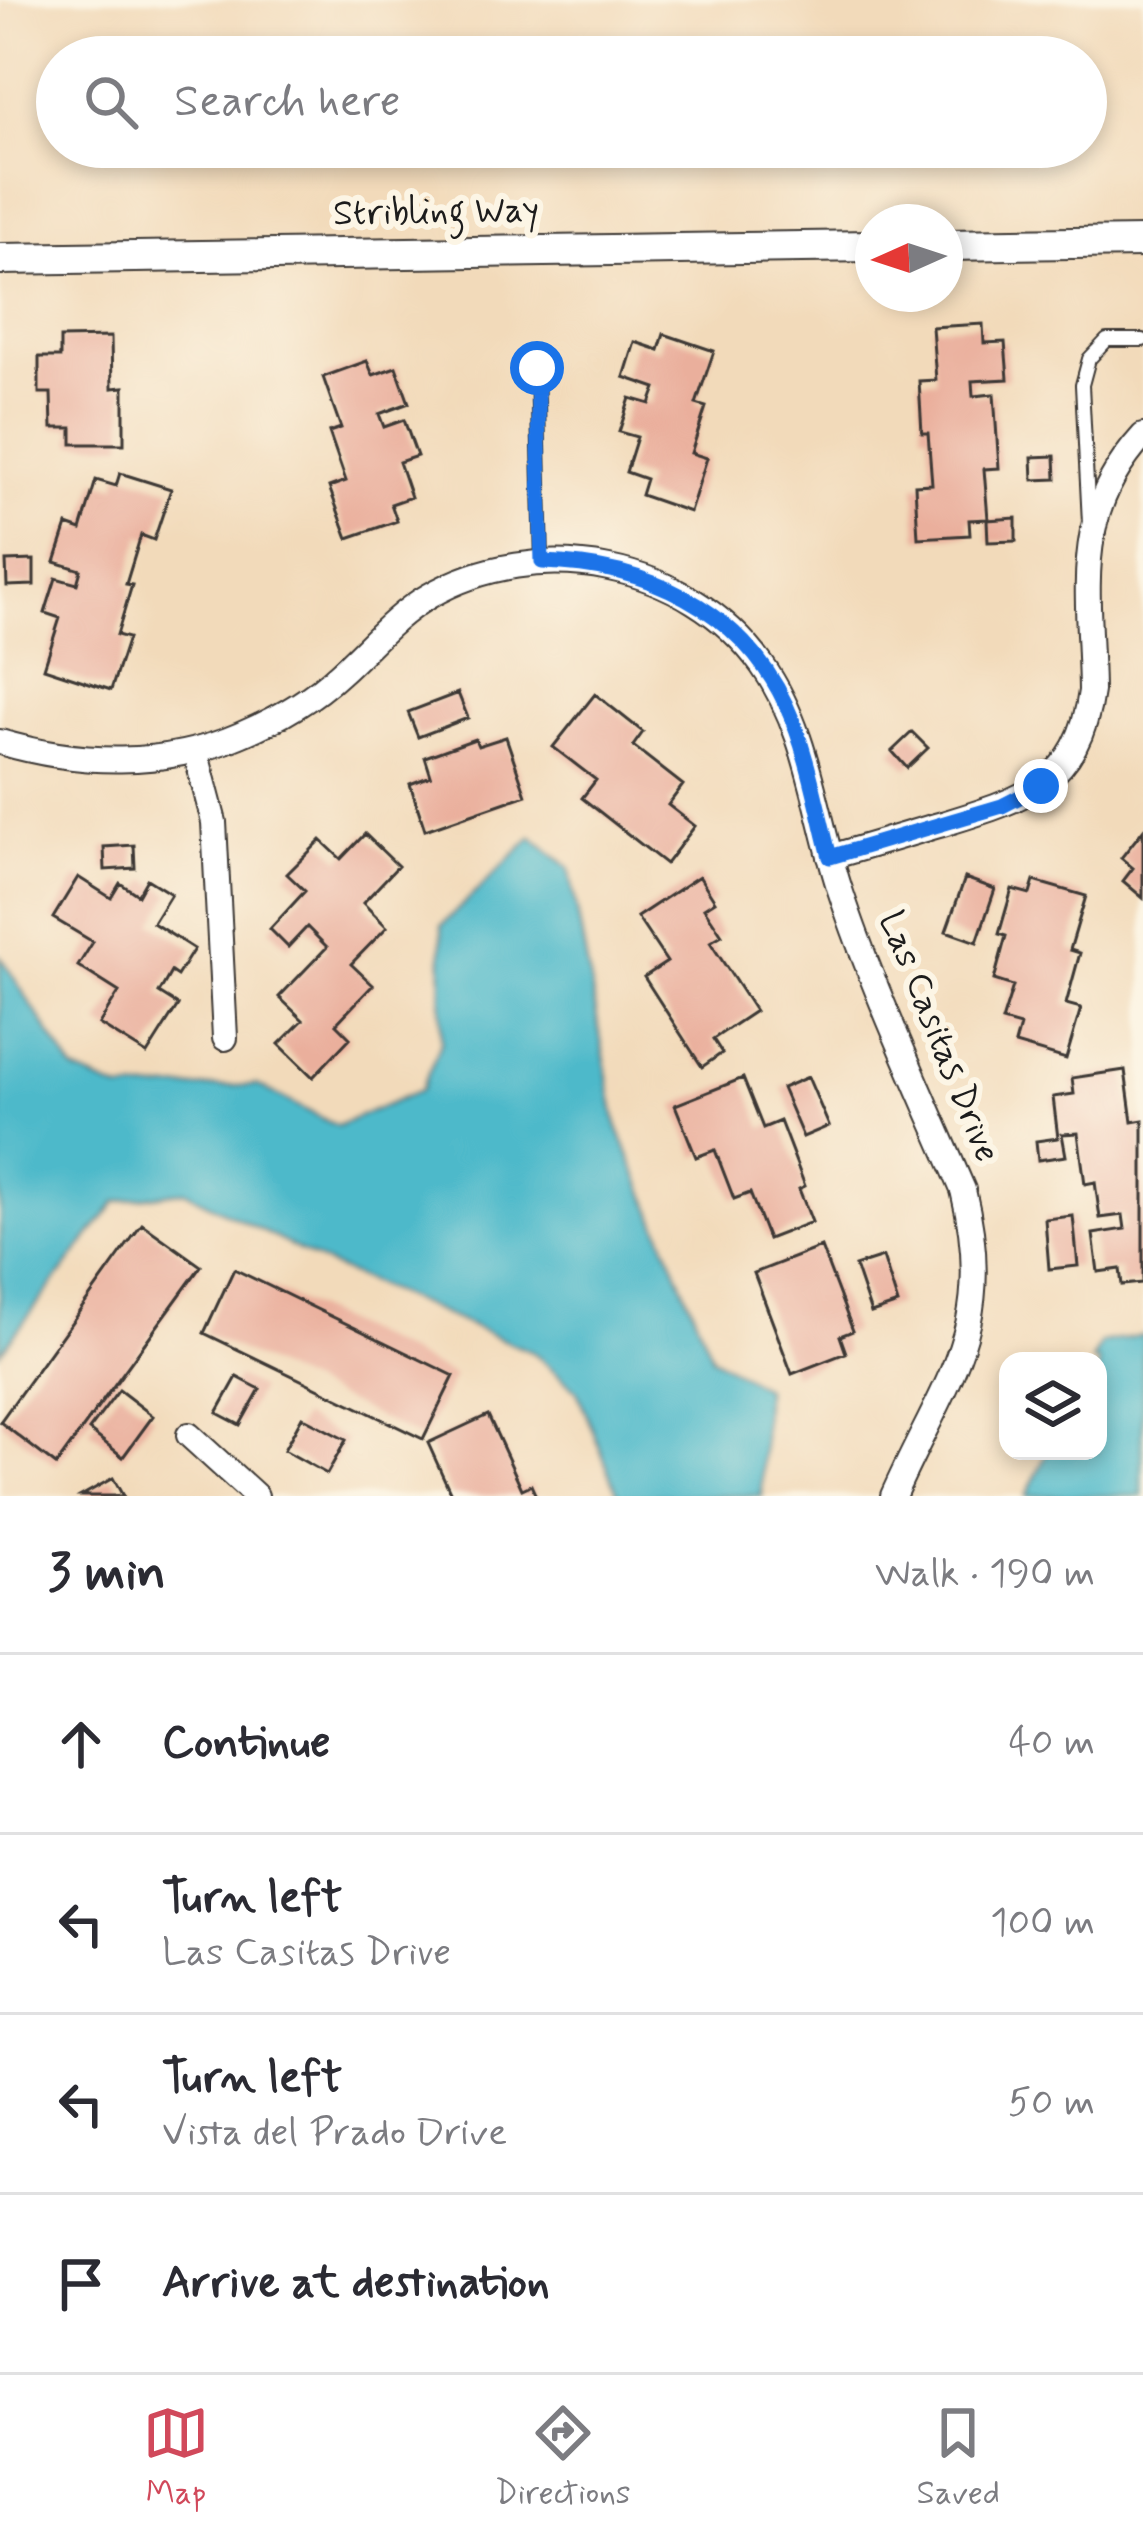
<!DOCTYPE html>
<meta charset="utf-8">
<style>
:root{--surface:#fff;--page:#f7f7f7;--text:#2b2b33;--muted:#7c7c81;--line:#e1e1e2;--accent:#d1495b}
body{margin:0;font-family:Mynerve,sans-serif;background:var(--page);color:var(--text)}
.controls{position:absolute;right:36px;bottom:36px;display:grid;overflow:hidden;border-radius:24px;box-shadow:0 6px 18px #0003}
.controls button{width:108px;height:108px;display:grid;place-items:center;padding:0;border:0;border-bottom:3px solid var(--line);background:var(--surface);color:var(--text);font:60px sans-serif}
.compass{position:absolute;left:855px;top:204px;width:108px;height:108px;border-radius:50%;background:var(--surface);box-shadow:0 6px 18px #0003;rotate:267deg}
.stop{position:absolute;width:36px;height:36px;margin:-27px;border:9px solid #1a73e8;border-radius:50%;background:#fff}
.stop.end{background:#1a73e8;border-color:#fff;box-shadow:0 3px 12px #0008}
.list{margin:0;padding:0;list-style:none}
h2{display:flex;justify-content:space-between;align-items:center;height:156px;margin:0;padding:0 48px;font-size:51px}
h2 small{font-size:39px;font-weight:400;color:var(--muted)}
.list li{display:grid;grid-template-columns:78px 1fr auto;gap:36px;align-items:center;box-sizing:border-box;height:180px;padding:0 48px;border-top:3px solid var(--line)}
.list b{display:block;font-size:45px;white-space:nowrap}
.list p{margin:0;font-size:39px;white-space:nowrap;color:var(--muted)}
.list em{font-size:39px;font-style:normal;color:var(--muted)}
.icon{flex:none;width:66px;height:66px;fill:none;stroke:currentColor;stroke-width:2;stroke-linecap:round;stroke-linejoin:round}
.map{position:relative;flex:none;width:1143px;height:1496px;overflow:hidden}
.search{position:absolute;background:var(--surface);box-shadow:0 6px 18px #0003;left:36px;right:36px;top:36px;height:132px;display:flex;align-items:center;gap:30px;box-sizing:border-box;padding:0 42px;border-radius:66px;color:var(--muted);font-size:45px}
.sheet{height:876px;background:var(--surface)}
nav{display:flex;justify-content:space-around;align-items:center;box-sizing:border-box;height:168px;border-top:3px solid var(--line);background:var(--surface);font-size:33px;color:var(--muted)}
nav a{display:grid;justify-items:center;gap:6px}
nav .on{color:var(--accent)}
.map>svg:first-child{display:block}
.water{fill:#4eb9ca;stroke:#356a73;stroke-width:3}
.building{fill:#eaaf9c}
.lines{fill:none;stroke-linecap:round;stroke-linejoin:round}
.service-casing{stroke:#3c3834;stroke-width:16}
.minor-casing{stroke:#3c3834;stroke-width:28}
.tertiary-casing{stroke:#3c3834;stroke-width:34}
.service{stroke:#fff;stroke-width:12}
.minor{stroke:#fff;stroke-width:24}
.tertiary{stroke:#fff;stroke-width:30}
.route{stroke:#1a73e8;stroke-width:15}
.labels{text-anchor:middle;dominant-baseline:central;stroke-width:12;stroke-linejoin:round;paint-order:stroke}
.street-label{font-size:36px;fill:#1c1c1c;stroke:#fcf5e5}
</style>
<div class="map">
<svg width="1143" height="1496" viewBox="0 0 1143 1496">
<rect width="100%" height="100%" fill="#fcf5e5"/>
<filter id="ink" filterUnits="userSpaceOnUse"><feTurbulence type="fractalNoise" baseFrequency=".00833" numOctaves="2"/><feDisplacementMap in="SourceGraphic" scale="24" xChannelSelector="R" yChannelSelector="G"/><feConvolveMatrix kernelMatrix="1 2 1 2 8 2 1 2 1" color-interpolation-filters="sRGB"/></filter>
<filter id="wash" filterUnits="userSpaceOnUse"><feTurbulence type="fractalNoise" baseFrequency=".004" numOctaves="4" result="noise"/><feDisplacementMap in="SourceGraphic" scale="48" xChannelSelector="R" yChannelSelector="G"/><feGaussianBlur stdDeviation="2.7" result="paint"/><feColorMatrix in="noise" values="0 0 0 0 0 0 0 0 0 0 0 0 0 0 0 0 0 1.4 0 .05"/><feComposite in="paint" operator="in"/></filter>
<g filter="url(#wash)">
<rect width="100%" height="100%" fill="#f2daba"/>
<path class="water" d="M532,837L569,868L617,1125L712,1357L764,1388L762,1496H619L577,1391L534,1353L326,1264L184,1191L116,1202L0,1353V956L74,1071L121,1091L257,1085L337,1126L421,1090L441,1043L442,925Z
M1143,1335L1142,1496H1026L1048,1451H1098V1361H1092L1101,1343Z"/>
<g id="blocks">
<path class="building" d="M983,324L984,343L1005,342L1008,379L972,381L973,396L994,394L999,468L984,469L988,519L969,520L970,535L918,538L915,485L932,484L928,433H922L919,381L936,380L932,327Z
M664,334L714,351L696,404L706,407L691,453L707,458L690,512L641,495L646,479L626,472L637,437L619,432L630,398L650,404L656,388L624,377L635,342L659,350Z
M111,337L112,388L124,387V444H72V428H52L51,393H39V357H60V338Z
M367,361L373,375L396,367L409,403L379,414L384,427L404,420L417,456L399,462L411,497L391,504L397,521L348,538L329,487L346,481L329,432L341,428L323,377Z
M1055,456L1056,479L1033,480L1032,457Z
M120,473L171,489L154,540L141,535L126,584L132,585L117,635L128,638L111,690L44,668L60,618L45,613L56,578L77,584L81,570L55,562L67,525L81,530L96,480L116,486Z
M1016,518V541L988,542L987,520Z
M34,560V585L7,586L6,561Z
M458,693L468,718L418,737L408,712Z
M595,694L643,732L633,746L683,785L668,805L695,826L666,864L582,798L596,780L553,747Z
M912,732L928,748L907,768L892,751Z
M506,737L526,795L425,830L410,784L431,776L425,757L475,739L478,746Z
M1143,830V898L1123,881L1133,868L1121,858Z
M365,834L398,866L363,903L387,927L351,964L373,985L336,1024L350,1038L313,1077L279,1044L303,1020L279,997L327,947L307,927L288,947L270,929L305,891L287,874L321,840L341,859Z
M134,845L135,868L105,870L104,847Z
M699,876L715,901L704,908L722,935L710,942L755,1011L713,1039L722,1053L702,1067L644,977L667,962L637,917Z
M78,877L111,898L120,883L138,895L147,879L171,894L153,923L194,949L177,976L171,972L159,993L178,1005L147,1054L99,1024L119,992L78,966L93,942L53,918Z
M965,878L995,889L977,942L946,931Z
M1034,881L1086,896L1070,950L1080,953L1066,1004L1081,1008L1066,1059L1015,1044L1020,1026L1002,1021L1013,986L994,980L1006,936L999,934L1012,889L1030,894Z
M1125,1070L1132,1122L1143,1120V1283L1122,1285L1120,1269L1098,1272L1093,1234L1125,1229L1123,1215L1100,1218L1095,1182L1085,1184L1078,1133L1062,1134L1066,1156L1038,1160L1036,1141L1058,1138L1053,1097L1074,1094L1072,1078Z
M808,1077L829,1126L803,1137L782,1088Z
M743,1078L763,1128L780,1121L805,1186L799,1189L812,1222L768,1239L750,1193L734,1199L715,1150L696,1157L675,1105Z
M1073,1216L1078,1266L1049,1269L1045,1219Z
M142,1224L201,1266L56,1465L0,1422Z
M821,1247L853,1331L840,1336L846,1353L792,1374L754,1273Z
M883,1257L898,1304L871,1313L855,1266Z
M234,1269L454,1376L423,1439L204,1333Z
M237,1377L260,1389L240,1425L217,1413Z
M119,1390L153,1416L123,1457L89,1430Z
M488,1415L522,1489L531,1485L536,1496H452L428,1443Z
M302,1417L346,1440L327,1474L284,1450Z
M113,1478L123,1496H81Z"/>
</g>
</g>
<g filter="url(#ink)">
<use href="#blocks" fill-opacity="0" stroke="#3c3834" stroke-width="3"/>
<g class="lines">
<defs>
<path id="service" d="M537,367L542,562
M1089,523L1082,385L1089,359L1107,340H1143"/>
<path id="minor" d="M0,742C78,765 164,768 240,735C276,720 311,700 340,673C369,647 394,616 429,596C537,533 688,561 762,665C808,730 815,812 839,887C873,990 920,1090 963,1190C997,1328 946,1377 893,1496
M195,750L214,822L225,1038
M830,857C869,846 908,834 946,823C1025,799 1079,782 1091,691C1090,592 1070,516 1143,436
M189,1435L256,1496"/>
<path id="tertiary" d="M945,245L1143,242
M0,259L873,246"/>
</defs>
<use href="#service" class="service-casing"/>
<use href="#minor" class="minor-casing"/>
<use href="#tertiary" class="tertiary-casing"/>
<use href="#service" class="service"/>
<use href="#minor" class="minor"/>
<use href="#tertiary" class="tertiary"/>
</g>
</g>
<g class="lines" filter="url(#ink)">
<path class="route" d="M537,368L542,562C644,564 741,608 786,705C808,753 817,807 830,857L1002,806L1041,786"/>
</g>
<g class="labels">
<g class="street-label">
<text transform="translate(436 213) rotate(-1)">Stribling Way</text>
<text transform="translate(938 1037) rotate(68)">Las Casitas Drive</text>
</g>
</g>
</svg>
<div class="controls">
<button><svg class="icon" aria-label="layers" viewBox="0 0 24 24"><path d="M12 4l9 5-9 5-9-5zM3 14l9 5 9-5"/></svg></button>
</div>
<svg class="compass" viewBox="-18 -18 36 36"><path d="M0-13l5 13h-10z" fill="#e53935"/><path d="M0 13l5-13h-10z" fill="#7c7c81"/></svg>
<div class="stop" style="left:537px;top:368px"></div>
<div class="stop end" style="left:1041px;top:786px"></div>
<div class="search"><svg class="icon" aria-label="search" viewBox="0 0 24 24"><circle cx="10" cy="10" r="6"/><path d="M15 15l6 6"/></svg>Search here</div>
</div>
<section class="sheet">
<h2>3 min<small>Walk · 190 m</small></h2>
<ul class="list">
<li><svg class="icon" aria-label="ahead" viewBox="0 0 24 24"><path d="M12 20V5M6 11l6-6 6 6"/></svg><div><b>Continue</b></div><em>40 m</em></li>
<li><svg class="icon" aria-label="left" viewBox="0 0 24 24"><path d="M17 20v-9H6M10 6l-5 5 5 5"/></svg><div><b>Turn left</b><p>Las Casitas Drive</p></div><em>100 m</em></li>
<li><svg class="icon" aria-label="left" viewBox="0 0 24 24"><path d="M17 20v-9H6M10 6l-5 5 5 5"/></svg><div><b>Turn left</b><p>Vista del Prado Drive</p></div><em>50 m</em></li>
<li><svg class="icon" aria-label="arrive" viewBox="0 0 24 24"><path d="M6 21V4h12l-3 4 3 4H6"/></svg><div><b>Arrive at destination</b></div></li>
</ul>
</section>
<nav>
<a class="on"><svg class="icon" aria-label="map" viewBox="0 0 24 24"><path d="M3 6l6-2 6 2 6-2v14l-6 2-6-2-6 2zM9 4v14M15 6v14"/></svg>Map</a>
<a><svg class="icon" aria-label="directions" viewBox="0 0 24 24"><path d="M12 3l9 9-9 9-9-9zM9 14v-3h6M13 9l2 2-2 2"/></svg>Directions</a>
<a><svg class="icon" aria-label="saved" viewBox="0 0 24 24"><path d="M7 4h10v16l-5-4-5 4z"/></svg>Saved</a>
</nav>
